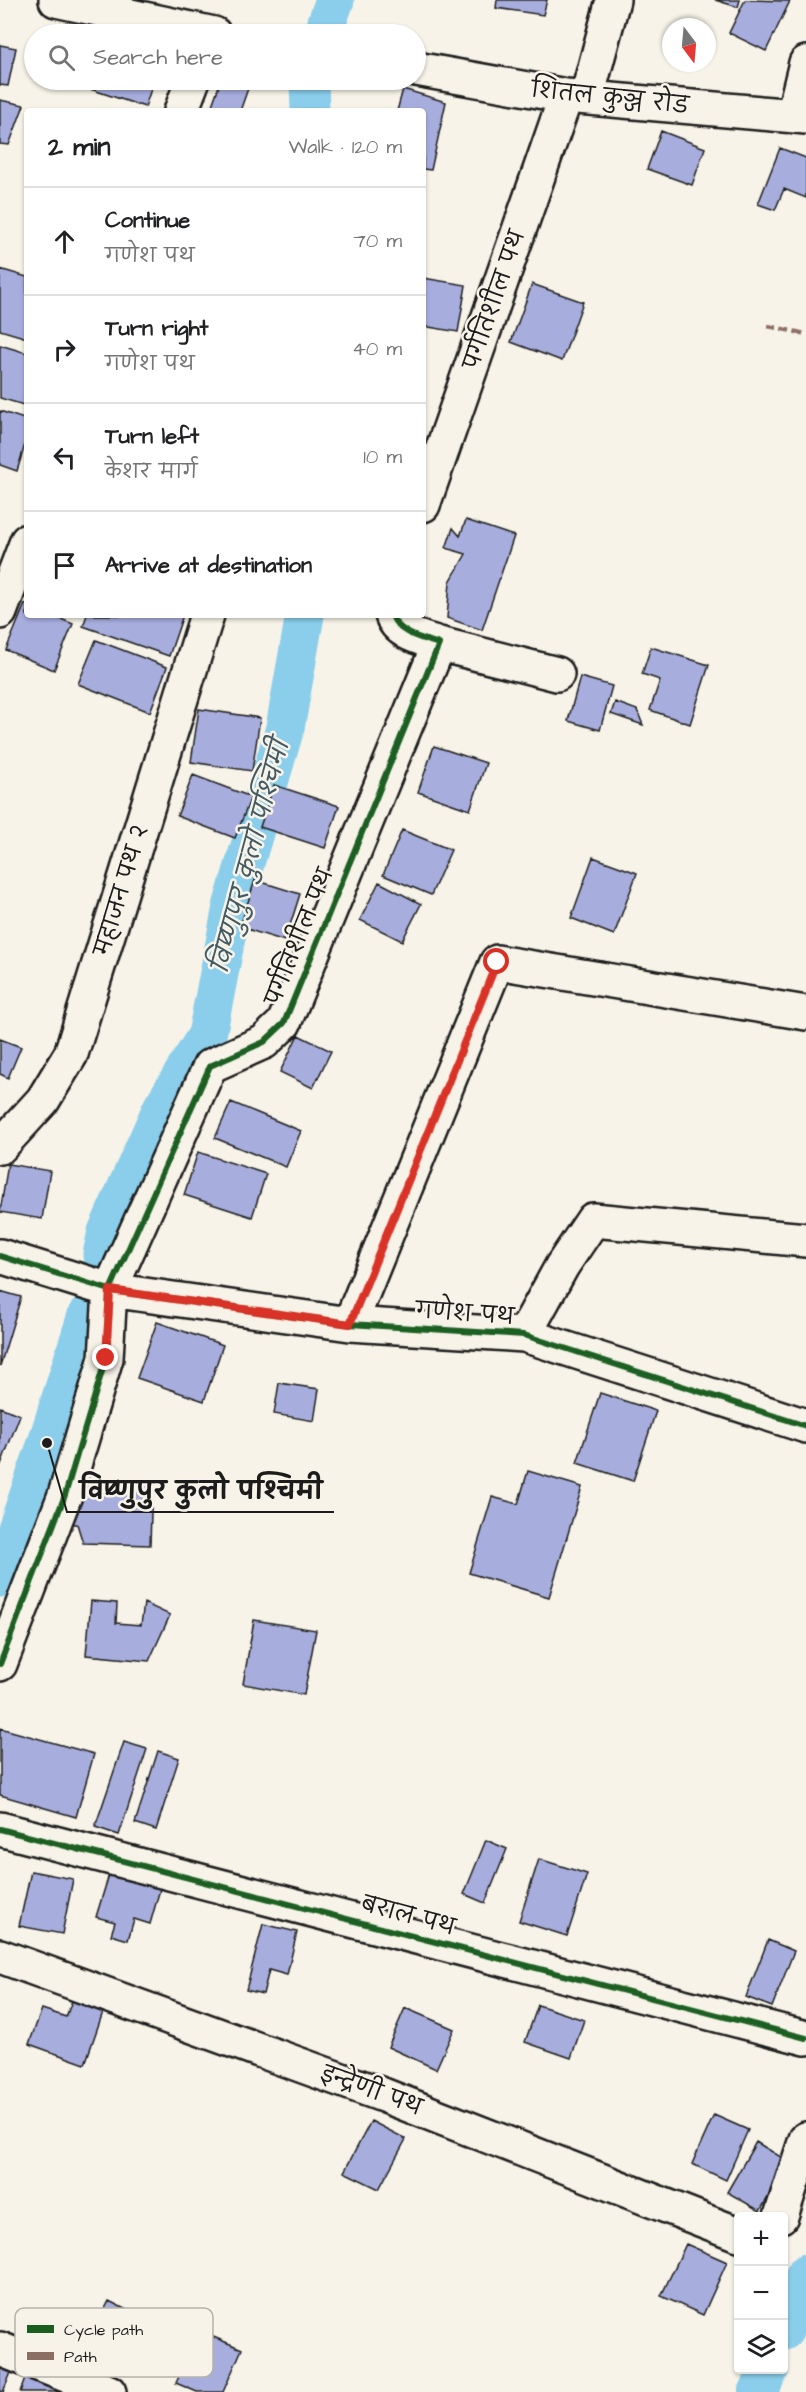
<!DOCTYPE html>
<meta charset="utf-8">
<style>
:root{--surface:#fff;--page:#f6f6f6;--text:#202124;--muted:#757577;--line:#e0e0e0}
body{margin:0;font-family:"Architects Daughter","Playpen Sans Deva",sans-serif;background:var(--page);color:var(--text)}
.controls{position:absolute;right:18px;bottom:18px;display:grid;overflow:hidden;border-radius:6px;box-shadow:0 2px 4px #0004}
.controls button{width:54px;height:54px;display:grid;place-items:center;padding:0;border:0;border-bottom:2px solid var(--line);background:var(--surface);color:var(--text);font:30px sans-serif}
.compass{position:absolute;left:662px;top:18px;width:54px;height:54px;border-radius:50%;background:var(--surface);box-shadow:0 2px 4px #0004;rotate:164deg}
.stop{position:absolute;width:18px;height:18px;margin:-14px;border:4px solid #d93025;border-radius:50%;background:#fff}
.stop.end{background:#d93025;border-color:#fff;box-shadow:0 2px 6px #0008}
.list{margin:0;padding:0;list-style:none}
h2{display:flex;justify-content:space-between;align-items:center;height:78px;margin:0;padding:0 24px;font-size:26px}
h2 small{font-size:20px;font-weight:400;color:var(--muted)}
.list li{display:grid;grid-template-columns:39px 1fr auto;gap:18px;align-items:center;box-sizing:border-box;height:108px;padding:0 24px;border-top:2px solid var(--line)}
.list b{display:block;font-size:22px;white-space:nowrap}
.list p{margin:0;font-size:20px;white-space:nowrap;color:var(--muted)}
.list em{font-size:20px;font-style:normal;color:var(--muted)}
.icon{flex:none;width:33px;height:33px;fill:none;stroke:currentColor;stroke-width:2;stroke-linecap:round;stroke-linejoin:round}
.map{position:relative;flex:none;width:806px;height:2392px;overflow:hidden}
.search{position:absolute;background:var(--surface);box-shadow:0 2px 4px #0004;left:24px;top:24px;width:402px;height:66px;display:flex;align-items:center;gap:15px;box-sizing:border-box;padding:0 21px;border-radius:33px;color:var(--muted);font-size:22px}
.panel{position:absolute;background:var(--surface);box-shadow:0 2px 4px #0004;left:24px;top:108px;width:402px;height:510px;border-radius:6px}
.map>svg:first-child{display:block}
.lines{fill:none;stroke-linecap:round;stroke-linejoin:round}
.canal{stroke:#8aceeb;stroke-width:39}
.building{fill:#a7aede;stroke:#1c1c1c;stroke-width:1.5}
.minor-casing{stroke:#1c1c1c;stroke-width:38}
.minor{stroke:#f7f3e8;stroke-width:33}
.quiet{stroke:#8d6e63;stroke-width:4.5;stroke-dasharray:9 4.5;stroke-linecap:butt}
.cycleway-casing{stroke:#f7f3e8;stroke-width:10}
.cycleway{stroke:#1b5e20;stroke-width:6}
.route{stroke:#d93025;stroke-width:8}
.labels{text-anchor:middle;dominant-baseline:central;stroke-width:5;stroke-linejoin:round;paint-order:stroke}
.street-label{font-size:22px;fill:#1c1c1c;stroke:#f7f3e8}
.water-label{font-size:24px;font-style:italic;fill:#425a64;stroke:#f7f3e8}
.key{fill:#f7f3e8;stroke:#b5b2ab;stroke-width:1.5}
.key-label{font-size:16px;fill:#1c1c1c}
.leader{fill:none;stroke:#1c1c1c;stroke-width:2}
.callout-dot{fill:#1c1c1c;stroke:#f7f3e8;stroke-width:2}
.callout-label{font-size:24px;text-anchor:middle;font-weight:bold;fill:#1c1c1c;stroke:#f7f3e8;stroke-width:5;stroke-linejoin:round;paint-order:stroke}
</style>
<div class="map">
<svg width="806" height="2392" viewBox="0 0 806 2392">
<rect width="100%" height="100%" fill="#f7f3e8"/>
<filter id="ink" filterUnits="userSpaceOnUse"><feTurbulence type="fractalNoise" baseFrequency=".0167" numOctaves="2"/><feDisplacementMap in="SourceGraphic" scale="12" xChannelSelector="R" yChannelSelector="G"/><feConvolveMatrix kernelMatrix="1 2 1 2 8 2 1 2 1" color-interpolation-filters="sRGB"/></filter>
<g filter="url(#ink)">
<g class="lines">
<path class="canal" d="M327,22L335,0
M309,80L310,111
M102,1255L107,1232L162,1108L207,1035L232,907L285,728L305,615
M0,1578L47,1443L87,1315
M784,2331L806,2273
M758,2392L769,2370"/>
</g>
<path class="building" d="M497,0H547L543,15L496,8Z
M715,0H740L738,7Z
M745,0L790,1L766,51L729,33Z
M0,45L16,48L8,86L0,85Z
M87,80H154L145,107L84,87Z
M221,80H251L240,111H210Z
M403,89L446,102L431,170L423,169V111H397Z
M0,100L24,105L9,145L0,144Z
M661,131L705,148L692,185L647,169Z
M780,148L806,158V198L784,189L775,210L758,204Z
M0,269L27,277V338L0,330Z
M423,278L466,285L458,332L423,326Z
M532,284L583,302L562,361L511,342Z
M0,345L27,353V406L0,398Z
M0,411L27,420V438L17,471L0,465Z
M466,520L514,536L482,630L447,618L450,582L466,554L446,548L453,528L460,536Z
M25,604L27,605V615H51L73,624L54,670L6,650Z
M87,615H183L169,656L83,626Z
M96,640L167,667L150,712L78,684Z
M651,647L709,665L690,724L650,710L660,680L642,674Z
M580,677L612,686L600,730L568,721Z
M615,702L637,710L643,725L611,714Z
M199,709L260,718L252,771L191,762Z
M434,746L486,763L470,810L418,792Z
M193,775L251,797L235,838L177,816Z
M274,785L339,806L325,848L260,827Z
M402,830L451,850L431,895L383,875Z
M593,857L637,873L614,935L571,918Z
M255,880L300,894L285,941L240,927Z
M379,882L421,904L402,941L360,920Z
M298,1035L331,1051L313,1088L280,1072Z
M0,1039L21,1047L8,1078L0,1074Z
M231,1102L301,1131L286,1167L215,1138Z
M198,1152L266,1174L252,1217L184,1195Z
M8,1164L50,1171L42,1219L0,1212Z
M0,1291L21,1297L0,1366Z
M157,1322L223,1345L204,1401L137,1378Z
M279,1383L319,1389L314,1421L274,1414Z
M600,1393L656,1411L633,1481L577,1463Z
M0,1407L20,1415L0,1467Z
M528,1471L582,1487L549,1597L469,1573L492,1497L518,1504Z
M85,1479L152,1481L150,1545L83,1543L77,1524H63L65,1495L85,1496Z
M91,1601L117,1603L116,1623L141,1625L144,1603L170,1615L149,1661L86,1655Z
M254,1620L316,1630L304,1695L243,1684Z
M0,1728L94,1754L76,1817L0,1795Z
M124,1742L147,1749L119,1835L95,1827Z
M158,1751L179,1758L156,1830L135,1823Z
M486,1840L507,1849L485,1903L464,1894Z
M539,1859L587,1874L567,1936L519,1921Z
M111,1868L162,1882L150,1924L134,1919L128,1940L111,1935L115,1922L96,1917Z
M31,1871L73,1879L62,1934L19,1926Z
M263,1924L297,1932L287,1975L269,1970L263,1994L246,1990Z
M768,1940L794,1951L772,2007L746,1997Z
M72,2001L103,2012L85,2064L29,2044L42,2009L66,2017Z
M538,2005L584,2020L571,2058L525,2042Z
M405,2008L454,2029L436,2069L388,2047Z
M714,2115L748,2130L726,2180L692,2164Z
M371,2121L406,2139L379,2189L344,2172Z
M756,2142L789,2162L760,2211L727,2192Z
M686,2244L727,2262L703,2315L661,2296Z
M109,2301L143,2318L121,2362L86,2345Z
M199,2331L242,2349L223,2392H197L176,2383Z
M0,2357L15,2363L3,2392H0Z
M28,2371L63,2384L60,2392H20Z"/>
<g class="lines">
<defs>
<path id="minor" d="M56,0L214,34
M416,69L566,96L806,117
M587,97L613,0
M181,111L193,80
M793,116L806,63
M423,505L566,96
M0,612L27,541
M439,644L557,674
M0,1147L43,1100L71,1054L207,615
M0,1256L110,1290L350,1324L524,1335L806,1426
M350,1324L497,962L806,1013
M524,1335L562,1266L593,1220L806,1240
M0,1664L65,1495L106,1358L110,1290L210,1066L264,1042L284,1023L439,644C421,638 398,634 392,615
M0,1829L806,2038
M0,1956L383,2095L738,2234
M781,2216L806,2139
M0,2349L109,2392"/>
</defs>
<use href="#minor" class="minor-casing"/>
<use href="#minor" class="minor"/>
<path class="quiet" d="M768,326L806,334"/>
<defs>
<path id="cycleway" d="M0,1256L110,1290L350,1324L524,1335L806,1426
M0,1664L65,1495L106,1358L110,1290L210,1066L264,1042L284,1023L439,644C421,638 398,634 392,615
M0,1829L806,2038"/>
</defs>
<use href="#cycleway" class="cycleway-casing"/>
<use href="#cycleway" class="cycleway"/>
</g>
</g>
<g class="lines" filter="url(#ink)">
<path class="route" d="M106,1358L110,1290L350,1324L497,962"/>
</g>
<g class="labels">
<g class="street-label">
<text transform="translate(610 98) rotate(6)">शितल कुञ्ज रोड</text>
<text transform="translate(495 300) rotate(-71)">पर्गतिशील पथ</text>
<text transform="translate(122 891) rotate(-73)">महाजन पथ २</text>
<text transform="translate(300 937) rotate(-68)">पर्गतिशील पथ</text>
<text transform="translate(465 1314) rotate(4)">गणेश पथ</text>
<text transform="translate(408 1916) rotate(15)">बराल पथ</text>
<text transform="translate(371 2091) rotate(20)">इन्द्रेणी पथ</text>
</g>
<g class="water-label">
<text transform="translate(251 857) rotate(-75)">विष्णुपुर कुलो पश्चिमी</text>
</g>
</g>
<rect x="15" y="2308" width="198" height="69" rx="9" class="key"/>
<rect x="27" y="2325" width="27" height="8" fill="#1b5e20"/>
<rect x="27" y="2352" width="27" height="8" fill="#8d6e63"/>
<g class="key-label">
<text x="64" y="2335">Cycle path</text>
<text x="64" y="2362">Path</text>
</g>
<path class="leader" d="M47 1443L67 1512H334"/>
<circle class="callout-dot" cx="47" cy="1443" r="6"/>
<g class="callout-label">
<text x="201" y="1499">विष्णुपुर कुलो पश्चिमी</text>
</g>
</svg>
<div class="controls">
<button>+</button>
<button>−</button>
<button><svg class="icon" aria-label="layers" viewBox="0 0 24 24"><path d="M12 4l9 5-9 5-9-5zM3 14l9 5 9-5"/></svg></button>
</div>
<svg class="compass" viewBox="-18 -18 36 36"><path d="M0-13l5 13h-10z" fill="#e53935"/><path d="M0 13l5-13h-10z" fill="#757577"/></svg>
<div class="stop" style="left:497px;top:962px"></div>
<div class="stop end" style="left:106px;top:1358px"></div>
<div class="search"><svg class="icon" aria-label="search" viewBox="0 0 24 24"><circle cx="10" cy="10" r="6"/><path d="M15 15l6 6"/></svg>Search here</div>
<section class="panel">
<h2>2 min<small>Walk · 120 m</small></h2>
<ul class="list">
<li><svg class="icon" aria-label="ahead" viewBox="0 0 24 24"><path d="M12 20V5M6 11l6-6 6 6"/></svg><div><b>Continue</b><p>गणेश पथ</p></div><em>70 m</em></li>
<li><svg class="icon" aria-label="right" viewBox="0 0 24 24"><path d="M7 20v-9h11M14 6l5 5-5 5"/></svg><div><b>Turn right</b><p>गणेश पथ</p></div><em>40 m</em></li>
<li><svg class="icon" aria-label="left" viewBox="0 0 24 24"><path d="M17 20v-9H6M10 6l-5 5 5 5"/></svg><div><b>Turn left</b><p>केशर मार्ग</p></div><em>10 m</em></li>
<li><svg class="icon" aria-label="arrive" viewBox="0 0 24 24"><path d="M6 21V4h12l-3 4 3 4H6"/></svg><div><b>Arrive at destination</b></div></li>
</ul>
</section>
</div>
